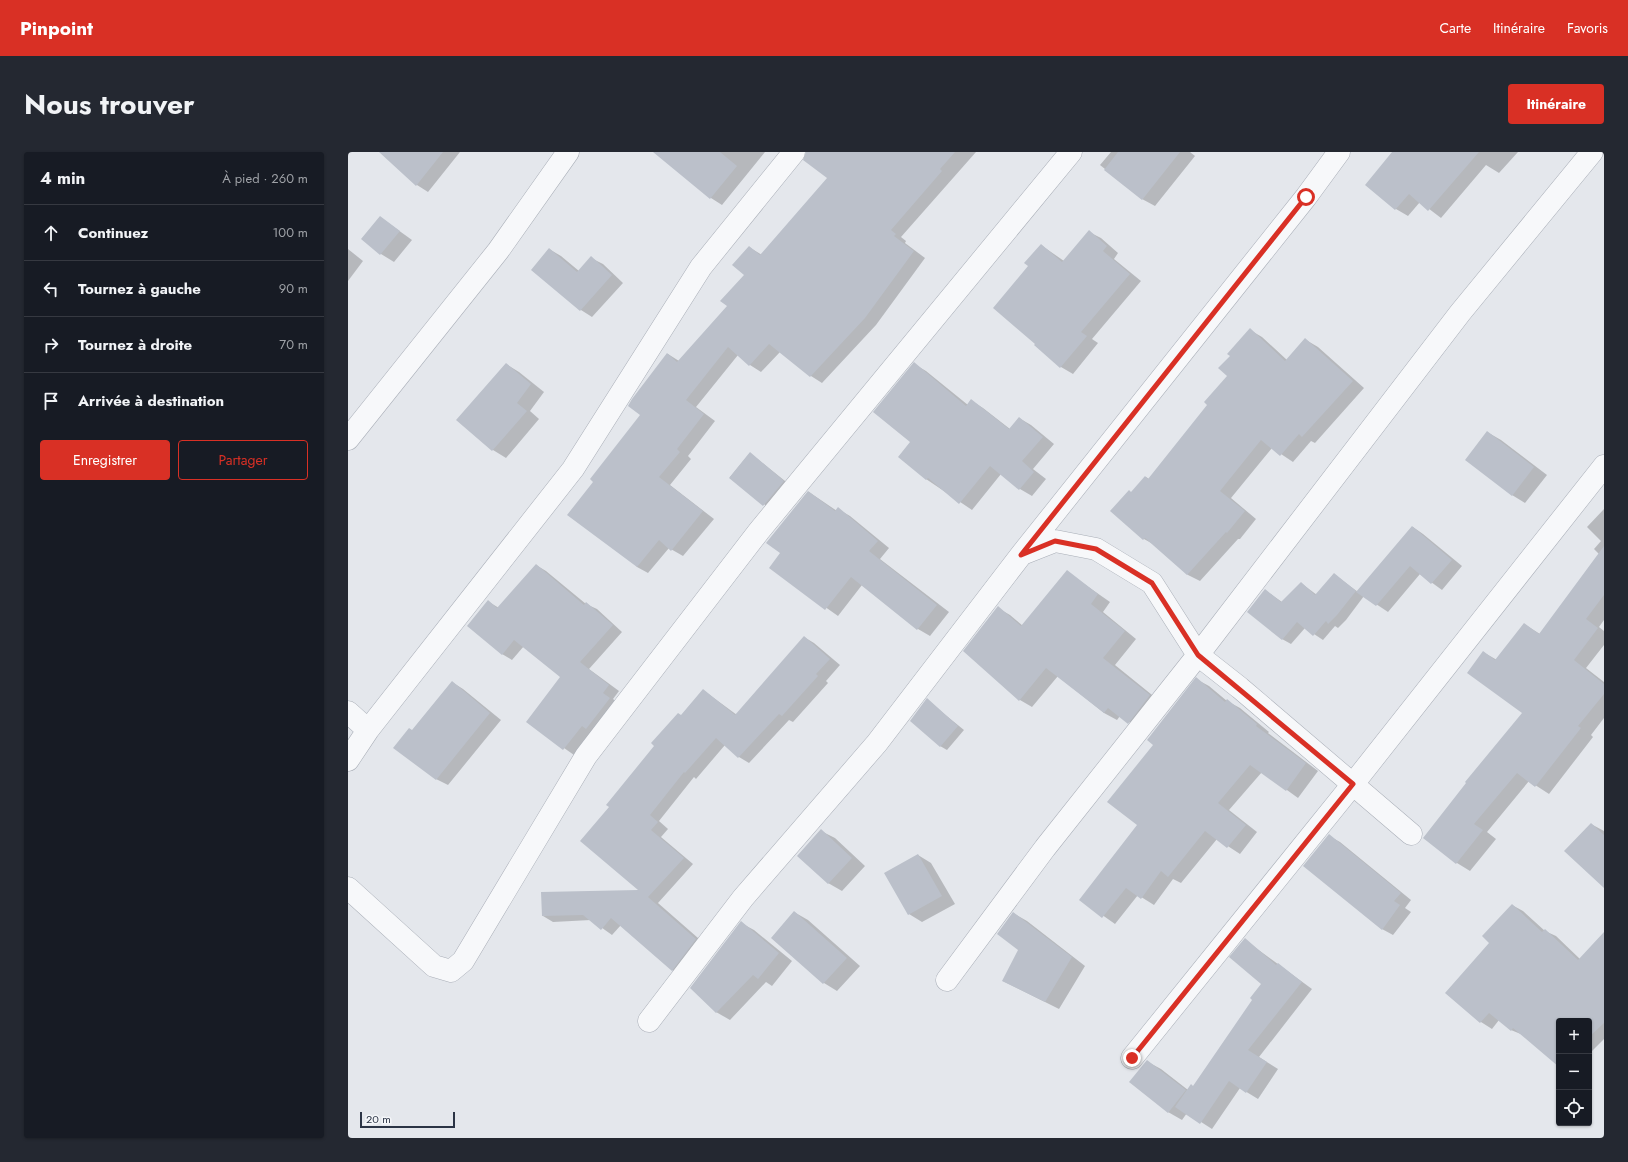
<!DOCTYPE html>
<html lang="fr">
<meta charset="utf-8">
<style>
:root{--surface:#171b24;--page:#242831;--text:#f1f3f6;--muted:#9ea1a6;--line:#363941;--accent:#d93025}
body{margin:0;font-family:Jost,sans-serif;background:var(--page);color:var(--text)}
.controls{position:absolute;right:12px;bottom:12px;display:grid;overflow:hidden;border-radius:4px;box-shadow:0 1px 3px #0004}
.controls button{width:36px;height:36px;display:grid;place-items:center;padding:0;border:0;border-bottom:1px solid var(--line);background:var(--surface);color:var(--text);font:20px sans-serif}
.scale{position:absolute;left:12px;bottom:10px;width:95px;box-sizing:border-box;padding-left:4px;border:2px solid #2b3445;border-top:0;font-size:11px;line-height:14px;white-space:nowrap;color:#2b3445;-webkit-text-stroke:3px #f4f6f9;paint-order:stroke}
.stop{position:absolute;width:12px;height:12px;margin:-9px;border:3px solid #d93025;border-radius:50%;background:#fff}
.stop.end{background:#d93025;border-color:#fff;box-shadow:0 1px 4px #0008}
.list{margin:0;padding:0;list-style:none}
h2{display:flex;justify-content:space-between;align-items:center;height:52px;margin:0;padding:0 16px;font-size:17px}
h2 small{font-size:13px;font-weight:400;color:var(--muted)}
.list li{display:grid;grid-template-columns:26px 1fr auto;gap:12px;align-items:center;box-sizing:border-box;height:56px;padding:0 16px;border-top:1px solid var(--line)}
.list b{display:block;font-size:15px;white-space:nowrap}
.list em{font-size:13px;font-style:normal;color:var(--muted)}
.actions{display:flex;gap:8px;padding:12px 16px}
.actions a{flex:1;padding:9px 0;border:1px solid var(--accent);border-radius:4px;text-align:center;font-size:14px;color:var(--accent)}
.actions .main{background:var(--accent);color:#fff}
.icon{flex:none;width:22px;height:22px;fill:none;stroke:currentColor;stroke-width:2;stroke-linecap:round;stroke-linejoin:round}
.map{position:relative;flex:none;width:1256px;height:986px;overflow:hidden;border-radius:4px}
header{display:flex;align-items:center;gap:24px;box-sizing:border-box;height:56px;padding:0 20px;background:var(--accent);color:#fff}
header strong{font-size:19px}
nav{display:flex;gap:22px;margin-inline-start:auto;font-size:14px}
.intro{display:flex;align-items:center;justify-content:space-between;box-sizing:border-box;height:96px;padding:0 24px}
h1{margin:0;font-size:28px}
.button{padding:10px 18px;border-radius:4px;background:var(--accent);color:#fff;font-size:14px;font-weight:700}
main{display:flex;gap:24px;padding:0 24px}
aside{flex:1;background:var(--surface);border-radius:4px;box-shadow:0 1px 3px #0004}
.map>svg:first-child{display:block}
.shadow{fill:#0003}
.building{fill:#bbc0ca}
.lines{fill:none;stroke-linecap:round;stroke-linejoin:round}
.minor-casing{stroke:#a9aeb7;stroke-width:23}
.minor{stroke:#f7f8fa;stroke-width:22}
.route{stroke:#d93025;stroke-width:5}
</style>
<header>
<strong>Pinpoint</strong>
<nav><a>Carte</a><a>Itinéraire</a><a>Favoris</a></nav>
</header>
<div class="intro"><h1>Nous trouver</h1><a class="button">Itinéraire</a></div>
<main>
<aside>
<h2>4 min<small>À pied · 260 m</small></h2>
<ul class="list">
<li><svg class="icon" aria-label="ahead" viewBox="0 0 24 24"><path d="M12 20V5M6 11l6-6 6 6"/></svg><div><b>Continuez</b></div><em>100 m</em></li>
<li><svg class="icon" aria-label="left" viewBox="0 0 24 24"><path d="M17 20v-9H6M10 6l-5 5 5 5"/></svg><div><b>Tournez à gauche</b></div><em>90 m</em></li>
<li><svg class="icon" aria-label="right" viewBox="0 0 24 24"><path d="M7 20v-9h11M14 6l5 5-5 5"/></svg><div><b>Tournez à droite</b></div><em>70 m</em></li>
<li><svg class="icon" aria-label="arrive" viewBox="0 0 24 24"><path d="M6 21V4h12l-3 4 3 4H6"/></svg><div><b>Arrivée à destination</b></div></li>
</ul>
<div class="actions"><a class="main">Enregistrer</a><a>Partager</a></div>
</aside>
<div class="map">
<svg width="1256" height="986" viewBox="0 0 1256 986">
<rect width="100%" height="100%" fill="#e4e7ec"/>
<path class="shadow" d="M35,0H112L80,40L69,33Z
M324,0H417L374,53L363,46L317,8Z
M459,0H628L553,85L558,89L557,91L577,106L528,173L474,231L463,224L432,200L413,220L402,213L390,203L348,255L367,269L340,304L343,307L322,333L366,367L335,404L321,396L300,421L289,415L247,330L293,263L320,202L331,209L380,154L397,122L401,95L414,103L480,26Z
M763,0H842L847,4L807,54L794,47L752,13Z
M1046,0H1170L1151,21L1138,13L1093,66L1072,50L1060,64L1048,57Z
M32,65L64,88L46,110L33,102L14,87Z
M741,80L753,86L770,101L766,107L793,129L744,187L750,191L725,222L713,215L687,193L682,114L693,93L716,109Z
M0,97L15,109L0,129Z
M201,97L213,104L231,119L243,106L255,112L275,131L244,165L233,158L184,118Z
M902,178L914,185L939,208L958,188L970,195L1016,236L967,291L963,289L945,310L924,296L883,346L908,367L892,387H890L852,429L840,423L805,392L796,387L784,341L798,325L801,327L861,253L880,224L883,204Z
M158,212L171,220L196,240L182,259L191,267L158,306L145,298L110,268Z
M566,212L578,219L620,253L624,249L635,256L662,277L671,266L683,273L706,292L685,317L698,327L684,344L672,337L653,322L624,358L578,327L564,290Z
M1139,280L1153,288L1199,323L1177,351L1164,343Z
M402,301L442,333L422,357L382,325Z
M461,340L489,359L490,357L502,364L541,396L532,407L601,460L582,484L570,477L514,433L490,464L422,416L433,401Z
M1256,357V468L1251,475L1256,479V493L1238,516L1256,530V566L1243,583L1245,585L1201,642L1181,629L1139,680L1148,687L1122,719L1109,711L1076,686L1176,561L1135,500L1149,508L1176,472L1192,482L1251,402L1246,397L1253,389L1239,375Z
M1065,375L1075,382L1114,414L1094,438L1072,422L1040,460L1016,444L998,468L990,476L987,474L975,488L957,476L943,492L934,487L917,438L934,450L953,431L969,443L986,422L1010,440Z
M188,413L198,419L238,452L249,457L274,480L241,517L271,539L265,547L271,552L244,579L226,603L179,570L214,525L176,494L164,508L154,502L141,450L151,456Z
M719,420L762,450L755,460L788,487L767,513L814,551L793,578L772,564L769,568L756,561L710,524L684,555L672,548L650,456L662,463L675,474Z
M456,485L466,491L492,513L478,529L480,531L445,570L441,568L401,611L391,605L377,593L348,627L346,625L311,669L320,677L313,685L345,712L310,751L358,793L334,824L324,818L273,773L264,783L243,768L205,770L195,764L293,739L262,655L355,538L389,563Z
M848,527L861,534L879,549L892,556L921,580L920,581L970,619L950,646L914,620L881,658L909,680L892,702L869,687L833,731L825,727L806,753L790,743L767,772L733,748L790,673L807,593Z
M104,530L115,537L153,568L100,633L88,627L64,579Z
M579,548L616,578L599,598L592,594Z
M1243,672L1256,679V735Z
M473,679L487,686L517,714L494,739L480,731Z
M981,684L992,690L1063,748L1057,756L1063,760L1045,783L1034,777Z
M570,703L583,711L607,752L574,770L561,762Z
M1164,753L1175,759L1197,779L1208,784L1232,807L1256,781V887L1241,902V869H1211V914L1175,883L1163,878L1151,868L1144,877L1133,870L1098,841L1143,791Z
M446,760L460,768L512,814L489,839L476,831L424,786Z
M665,761L679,769L737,814L711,857L655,829L671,798Z
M393,771L406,778L444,809L424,834L418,830L382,868L368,860Z
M897,788L964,837L911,905L930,917L910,947L892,936L864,977L839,961L834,968L820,960L800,910L813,917L840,938L846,935L906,848L914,832Z"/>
<path class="building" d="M31,0H95L68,34Z
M305,0H372L389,14L362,47Z
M458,0H607L592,17L594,19L543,78L548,82L546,84L566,99L517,166L462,225L421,192L401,214L380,195L338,248L356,262L329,297L332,300L311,325L355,359L323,399L311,388L289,415L219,363L245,330L242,327L292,263L280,254L284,247L319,201L329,210L379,154L372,149L396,123L384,113L401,94L412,103L479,26L455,8Z
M770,0H832L794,48L756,18Z
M1044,0H1131L1080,59L1061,42L1047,58L1017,33Z
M32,64L52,79L32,103L13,87Z
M741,78L759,94L755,99L782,122L733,180L739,184L712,216L686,193L687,192L645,156L680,114L676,111L693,92L714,110Z
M201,96L229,120L243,104L264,123L232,159L183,118Z
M902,176L937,209L957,186L1005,229L954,285L951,282L932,304L913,288L872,339L897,359L879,381L878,380L839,423L797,386L795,388L762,359L781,338L783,340L797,324L800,327L859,253L856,250L879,224L870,216L882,204L879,202Z
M566,210L618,254L623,247L661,277L671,265L695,285L674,309L686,320L671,338L642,314L611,352L580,326L578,328L550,305L562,290L525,260Z
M158,211L183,232L169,251L179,259L144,299L108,268Z
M1139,279L1186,315L1164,344L1117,308Z
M402,300L436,329L415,354L381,326Z
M460,339L487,359L490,355L530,389L521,399L589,453L569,478L503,425L477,458L421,416L432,401L418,391Z
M1064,374L1104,408L1083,432L1062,414L1028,454L1008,440Z
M1256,394V443L1238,467L1250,476L1226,508L1256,532V542L1230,574L1233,576L1187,635L1169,621L1126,672L1135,678L1108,712L1075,686L1118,631L1117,630L1174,561L1119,521L1135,499L1147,508L1176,471L1191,482Z
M188,412L236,453L238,450L265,473L232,510L261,533L255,541L262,546L238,577L234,574L215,598L178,570L212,525L166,488L154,503L119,474L140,448L149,456Z
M719,418L750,442L743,452L777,479L755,506L802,543L780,572L760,556L756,561L698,516L671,549L615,499L650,454L673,474Z
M986,421L1008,439L989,463L980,472L978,469L965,484L949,470L934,488L899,460L917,437L933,450L953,430L967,443Z
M456,484L482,507L468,522L470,524L434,564L431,562L390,606L368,586L337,621L336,620L302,663L310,670L303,678L336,706L300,745L348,787L324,819L263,766L253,778L235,763L194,764L193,740L290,738L232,689L261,655L258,653L306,594L303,591L330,561L333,563L355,537L387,563Z
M848,525L877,550L879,547L909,572L908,574L958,611L938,639L902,613L870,651L898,673L879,696L857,679L820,725L813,719L793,747L778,736L754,766L731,748L789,673L759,650L805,593L799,588Z
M104,529L142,561L88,628L45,596L61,576L64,578Z
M579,546L610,574L592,595L562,569Z
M1243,671L1256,683V736L1216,699Z
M473,677L504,706L480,732L449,704Z
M981,682L1053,741L1046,749L1052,753L1034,778L955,714Z
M570,702L594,744L560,763L536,721Z
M1164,752L1194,780L1197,777L1230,808L1256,780V871L1241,885V869H1211V915L1165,876L1163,879L1141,861L1132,871L1097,841L1141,791L1134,784Z
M446,759L499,806L475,832L423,786Z
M665,760L724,805L697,850L654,829L670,798L649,782Z
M393,769L431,801L410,827L405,823L368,861L342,836Z
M897,786L928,813L930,811L954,830L900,898L919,910L898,941L881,929L852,972L827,955L843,932L845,934L904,848L902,846L913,832L881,805Z
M799,908L838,938L820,961L781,930Z"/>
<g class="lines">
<defs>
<path id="minor" d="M0,287L150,99L220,0
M674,402L707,389L748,397L804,431L850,503L892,536L1063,682
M0,560L20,578
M0,608L20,578L225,317L353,115L446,0
M0,736L86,814L103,819L115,809L238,604L411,379L723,0
M599,828L697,696L850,503L1112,161L1244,0
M301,869L395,746L529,591L673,403L958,45L991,0
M784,906L1005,632L1256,314"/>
</defs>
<use href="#minor" class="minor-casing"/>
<use href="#minor" class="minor"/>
</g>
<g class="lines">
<path class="route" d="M784,906L1005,632L850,503L804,431L748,397L707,389L673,403L958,45"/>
</g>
</svg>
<div class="controls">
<button>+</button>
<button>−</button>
<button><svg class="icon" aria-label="locate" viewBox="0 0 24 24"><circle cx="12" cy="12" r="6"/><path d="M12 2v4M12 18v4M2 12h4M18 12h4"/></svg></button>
</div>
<div class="scale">20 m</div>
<div class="stop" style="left:958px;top:45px"></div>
<div class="stop end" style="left:784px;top:906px"></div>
</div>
</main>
